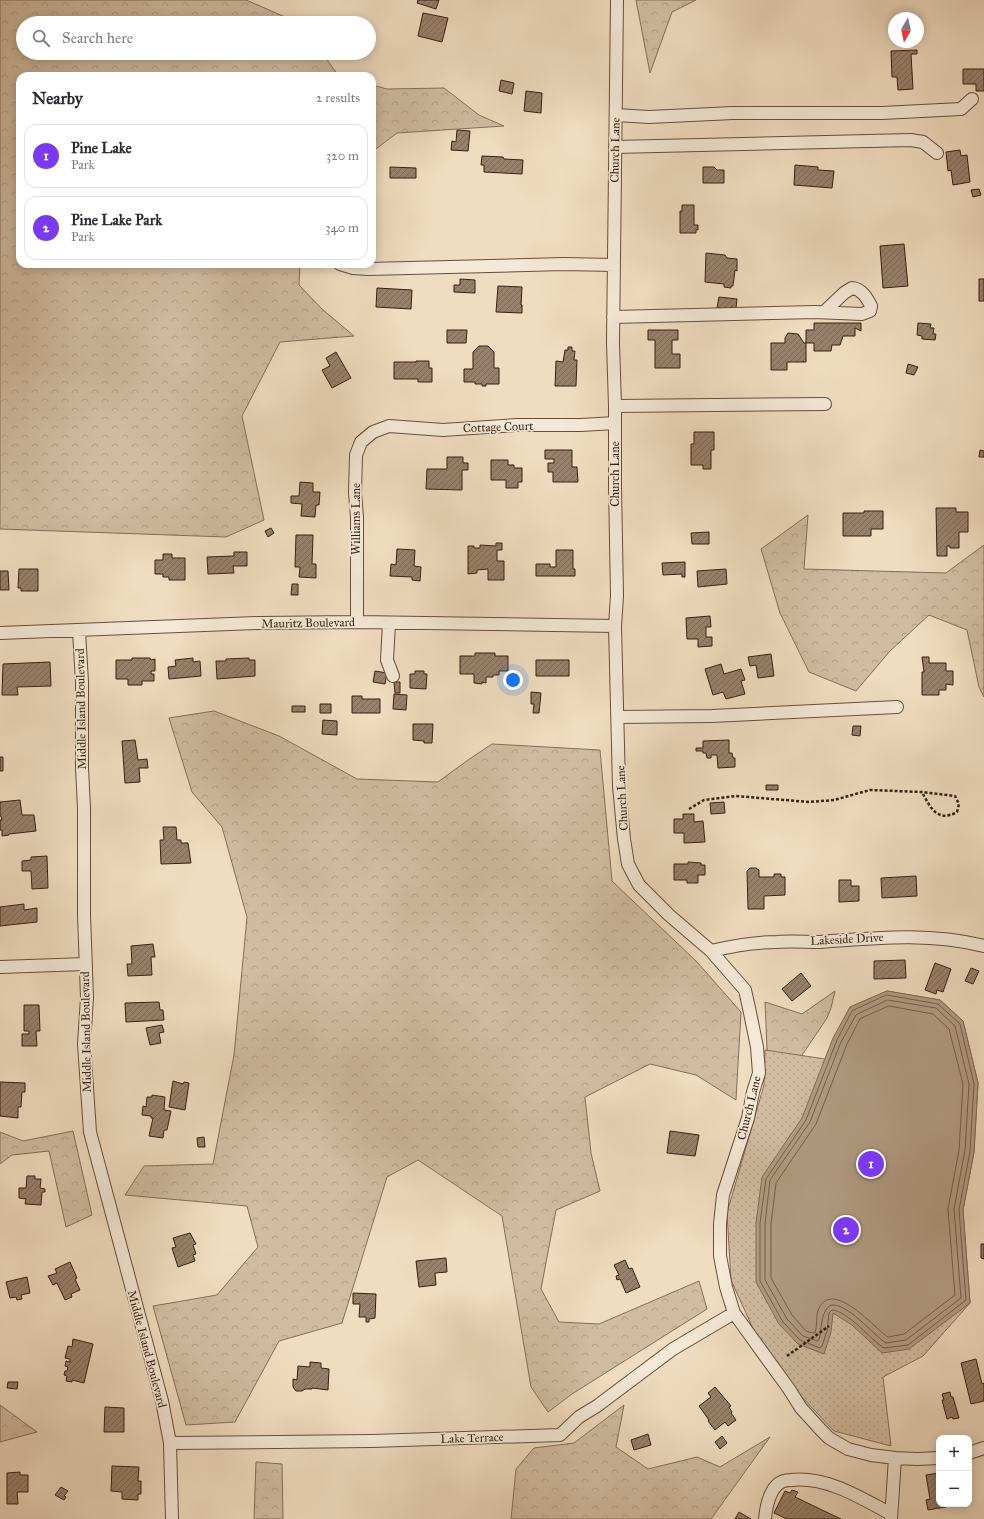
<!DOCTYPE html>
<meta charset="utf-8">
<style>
:root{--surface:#fff;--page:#f2f2f3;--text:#2b2b33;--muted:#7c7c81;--line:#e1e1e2;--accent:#7c3aed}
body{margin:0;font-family:"IM FELL Great Primer",serif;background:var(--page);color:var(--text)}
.controls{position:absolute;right:12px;bottom:12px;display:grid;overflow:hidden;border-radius:8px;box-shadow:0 2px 10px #0003}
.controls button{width:36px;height:36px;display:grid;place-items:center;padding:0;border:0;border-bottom:1px solid var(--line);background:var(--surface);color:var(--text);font:20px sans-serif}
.compass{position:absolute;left:888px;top:12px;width:36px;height:36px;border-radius:50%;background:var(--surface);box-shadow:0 2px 10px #0003;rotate:189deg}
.you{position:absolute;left:513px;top:680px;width:14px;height:14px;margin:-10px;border:3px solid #fff;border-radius:50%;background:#1a73e8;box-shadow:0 0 0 6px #1a73e833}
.badge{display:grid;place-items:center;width:26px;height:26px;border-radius:50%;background:var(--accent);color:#fff;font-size:13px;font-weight:700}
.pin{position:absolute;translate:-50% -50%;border:2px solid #fff;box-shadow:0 1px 4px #0006}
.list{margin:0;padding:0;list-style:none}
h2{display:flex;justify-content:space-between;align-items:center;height:52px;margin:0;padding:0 16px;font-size:17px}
h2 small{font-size:13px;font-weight:400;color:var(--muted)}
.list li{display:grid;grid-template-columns:26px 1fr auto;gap:12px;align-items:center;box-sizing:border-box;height:64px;margin:0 8px 8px;padding:0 8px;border:1px solid var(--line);border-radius:12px}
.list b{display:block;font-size:15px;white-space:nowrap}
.list p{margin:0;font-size:13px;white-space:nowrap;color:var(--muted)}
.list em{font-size:13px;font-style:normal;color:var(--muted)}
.icon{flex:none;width:22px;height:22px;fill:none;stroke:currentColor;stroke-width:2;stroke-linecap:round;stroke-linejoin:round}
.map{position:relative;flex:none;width:984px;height:1519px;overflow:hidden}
.search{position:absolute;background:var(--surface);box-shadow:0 2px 10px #0003;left:16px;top:16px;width:360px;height:44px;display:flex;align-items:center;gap:10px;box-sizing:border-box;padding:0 14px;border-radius:22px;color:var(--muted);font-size:15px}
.panel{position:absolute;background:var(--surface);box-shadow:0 2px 10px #0003;left:16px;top:72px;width:360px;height:196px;border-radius:12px}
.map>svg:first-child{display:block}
.forest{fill:url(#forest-crowns);stroke:#856e59}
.park{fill:url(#park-dots);stroke:#856e59}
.water{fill:#b29c84;stroke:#826a56}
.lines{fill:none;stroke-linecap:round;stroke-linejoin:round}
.shore{stroke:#765e4a;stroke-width:1}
.building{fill:url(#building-hatch);stroke:#391f10}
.minor-casing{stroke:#674e3c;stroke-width:14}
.path{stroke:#391f10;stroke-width:2.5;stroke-dasharray:3 2;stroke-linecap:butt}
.minor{stroke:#f5e8d6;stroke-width:12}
.labels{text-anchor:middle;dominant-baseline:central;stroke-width:3.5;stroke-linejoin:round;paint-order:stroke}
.street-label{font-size:12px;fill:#391f10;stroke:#f5e8d6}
</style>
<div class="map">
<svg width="984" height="1519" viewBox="0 0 984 1519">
<defs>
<pattern id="forest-crowns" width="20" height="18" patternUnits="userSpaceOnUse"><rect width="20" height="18" fill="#d1bca2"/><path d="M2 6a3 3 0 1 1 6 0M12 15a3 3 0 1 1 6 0" fill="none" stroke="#b4a18a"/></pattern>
<pattern id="park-dots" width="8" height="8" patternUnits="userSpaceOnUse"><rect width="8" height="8" fill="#d1bca2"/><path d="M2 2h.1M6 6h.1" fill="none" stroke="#b4a18a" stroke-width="1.8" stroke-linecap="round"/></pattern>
<pattern id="building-hatch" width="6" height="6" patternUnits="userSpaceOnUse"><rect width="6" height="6" fill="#98816c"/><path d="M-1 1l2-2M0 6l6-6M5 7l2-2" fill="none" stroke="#7d6957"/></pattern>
</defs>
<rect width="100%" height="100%" fill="#f0dcc0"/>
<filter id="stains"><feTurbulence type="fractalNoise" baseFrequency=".005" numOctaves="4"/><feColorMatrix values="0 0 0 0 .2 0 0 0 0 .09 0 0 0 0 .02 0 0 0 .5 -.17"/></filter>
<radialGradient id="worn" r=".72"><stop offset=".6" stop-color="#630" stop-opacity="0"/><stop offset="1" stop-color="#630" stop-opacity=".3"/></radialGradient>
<path class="forest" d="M0,0H246L299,23H23V53H322L338,75L341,76H20V264H300L299,285L322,309L354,336L280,342L242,416L264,520L226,537L0,529Z
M636,0H696L672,12L650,73Z
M372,85L387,89L444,88L479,115L504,126L397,133L372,152Z
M808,515L804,569L946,573L984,545V697L979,687L967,630L929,615L890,651L856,691L809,672L780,613L761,549Z
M214,711L279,736L357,779L438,782L468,760L492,744L600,750L612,881L697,962L741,1012L736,1100L696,1075L650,1064L585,1097L591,1153L600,1191L556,1210L541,1289L559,1322L599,1324L699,1281L707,1309L572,1394L548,1412L531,1387L502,1216L418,1160L387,1177L342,1323L279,1341L235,1422L186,1425L153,1306L217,1295L258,1247L247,1206L125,1195L144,1166L213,1164L234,1055L247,917L222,827L192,792L169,718Z
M835,991L831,1008L827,1018L790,1073L768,1072L765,1002L802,1014Z
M73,1131L92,1215L66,1227L49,1151L12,1155L0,1164V1132L23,1141Z
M0,1405L37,1432L0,1442Z
M624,1405L616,1447L648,1469L697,1457L720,1467L770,1437L711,1519H511L516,1469L534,1448L574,1443Z
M256,1462L282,1464L283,1519H254Z"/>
<path class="park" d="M887,991L940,1000L963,1021L978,1083L974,1152L963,1210L970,1303L923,1356L883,1377L891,1446L834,1431L799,1394L755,1333L731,1280L727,1213L764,1085L765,1050L825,1059L850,1007Z"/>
<path class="water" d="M887,991L940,1000L963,1021L978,1083L974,1152L963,1210L970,1303L909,1349L882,1353L852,1325L833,1313L831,1332L824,1354L798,1344L779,1324L756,1282V1223L762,1177L802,1118L833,1038L850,1007Z"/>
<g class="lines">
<path class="shore" d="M887,995L938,1004L960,1024L974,1084L970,1151L959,1210L966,1300L908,1345L884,1348C871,1340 848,1311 832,1310L829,1313L827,1331L822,1346L820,1348L800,1340L783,1322L760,1281V1223L766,1179L806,1120L837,1040L852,1011Z
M888,1000L936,1008L955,1026L969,1084L965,1150L954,1209L961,1298L906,1340L886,1343C872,1334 848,1303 831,1305C820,1311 822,1330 819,1340L817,1341L803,1336L787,1319L765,1280V1224L770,1180L810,1122L841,1042L856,1015Z
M889,1006L933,1014L949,1029L963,1084L959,1150L948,1209L955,1295L904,1334L888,1337C875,1329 834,1279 819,1308C816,1314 817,1323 816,1329L815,1333H813L806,1331L792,1315L771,1278V1224L776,1183L816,1124L847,1044L860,1019Z"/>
</g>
<path class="building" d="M418,0H439L436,9L417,3Z
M423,13L448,18L442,42L418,36Z
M917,50V54H911L913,89L898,90L897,77H892L891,51Z
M963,69H984V91H976V84H963Z
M501,80L514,83L512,94L499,91Z
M526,91L542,93L541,113L524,111Z
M457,130L470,131L468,151L451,150L452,141L456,142Z
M960,150L961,156L967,155L970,182L953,185L951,170L948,171L946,152Z
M482,156L503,157L504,159L523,160L522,174L484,172V165H481Z
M795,165L818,167V170L834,171L832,188L794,185Z
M390,167L416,168V178H390Z
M703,167H714L717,170H724V183H703Z
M979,189L981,195L973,197L971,190Z
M682,205H694V225H698V230H696V233H680V211H682Z
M904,244L908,286L883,288L880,246Z
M706,253L725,255L727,258L737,259V271L735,270L733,286H731V288L724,287V284L705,282Z
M460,279L475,280V293L454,292V285H460Z
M979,279H984V301H979Z
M498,286L522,287L521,305H522V313L496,312Z
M377,288L412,290L411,309L376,307Z
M719,297L737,299L736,308L731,307L730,309L717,308Z
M814,323H861V331L855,328V336H843L840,345H832L831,351H814V343H806V330H814Z
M918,323L931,324L930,328H934L933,334H936L935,340L922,339V336L917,335Z
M447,330H467L466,343H447Z
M648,330H678V340H672V354H680V368H655V340H648Z
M788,333L798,334L804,343H806V362H787V370H771V343H785V338Z
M479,346H488L494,352V368H499V384H486V386H482V384H475V382H464V369H473V352Z
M568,347H572V351H575L574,360H577L576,386H555L556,361L563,362L565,350H568Z
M336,352L351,378L332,388L322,370L330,366L326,358Z
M416,361H429V368H432V382H418V379H394V362H416Z
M908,364L918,367L914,375L906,373Z
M694,432H714V450H711V469H703V465H691V444H694Z
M545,450H572V467H577L578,482H553V472H548V463H554V459H545Z
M980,450L984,451V457H979Z
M447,457H463V463H468V470H462V490L426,489L427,469H447Z
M491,460H508V465H514V468H522V482H518V488H506V480H491Z
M300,482L313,483V492H320L319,505H316L315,517L301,516L302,504L291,503V496H299Z
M936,508H956V512H968V532H959V548H950V546H947V556H937Z
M864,511H883V529H871V536H843V513H864Z
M271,528L274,533L268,537L265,531Z
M709,532V544H692L691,533Z
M296,535H313L312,564H316V578L299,577L300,567H295Z
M496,543H502V550H497V561H504V580H488V569L477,570V573L468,574V546H474V548H480V545L496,546Z
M397,549L415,550L414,566L421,567L420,581L412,580V577L390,576L391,564L396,565Z
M556,550H573V569H575V576H536V564H550V567H556Z
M234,552H247V566H233L234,573L208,574L207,557L234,556Z
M163,554H172V558H185V580H169V577H163V574H155V560H163Z
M685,562V577H682V574L663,575L662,563Z
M19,569H38V591H21V588H18Z
M726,569L727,584L698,587L697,571Z
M0,571H8L9,590H0Z
M292,584H298V595H291Z
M710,616L711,627H706V637H712V646L698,647V639H687L686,618Z
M475,653H495V656H508V671H499V675H493V677H486V683L482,682V684L474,683V674H460V656H475Z
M771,654L774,676L758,678L756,665L750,666L748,657Z
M922,657H929V663H946V671H953V685L946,684V690H939V695H922V672H924Z
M132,658H150L151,660L155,659V671H151V674H154V681H142V685H128V679H116V660H132Z
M193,658V662L200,661L201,676L169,679L168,667L176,666L175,660Z
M249,658V660H255V676L217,679L216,661H226V659Z
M536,660H569V676H536Z
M50,662L51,686L17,687L18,695H2L3,664Z
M721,664L724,674L741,669L745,680L741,681L745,694L726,699L723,692L713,695L705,669Z
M375,671L387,673L385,684L373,682Z
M415,671H424V674H427L426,689L410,688V674H415Z
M394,682H400V693H395Z
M531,692L541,693L539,713H533L534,704H531Z
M394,694L407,695L406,710L393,709Z
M352,696H362V699H380V713H352Z
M320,704H331V713H320Z
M292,706H305V712H292Z
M323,720L337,721V735L322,734Z
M413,724H433L432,743H424V741L413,740Z
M853,726H861L860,736L852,735Z
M135,740L138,760L147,759L148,768H139L140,782L125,783L122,741Z
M729,740V753H732L733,758H735V767L718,768L717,755H711V758H707L706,753H703V751H696V748H703V741Z
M0,757H3V771H0Z
M766,785H778V790H766Z
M20,800L22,815H34L36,831L9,834V835L2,836V830H0V820H2L1,816H0V802Z
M724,802L725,813L711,814L710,803Z
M683,814H694V822L703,821L705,842L684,843V833H674V819H683Z
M163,827H176L177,840H181V843H188L191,863L161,864L160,840H164Z
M47,856L48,888L32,889L31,871H22V861L31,860V857Z
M688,862L701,863V865H705V875H698V883H687V880H674V864H688Z
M750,868H756L759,870V877H774V874H781V877H785V895L764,896V909H748L747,871Z
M916,876L917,896L882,898L881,878Z
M839,880H851V886H859V901L839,902Z
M24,904V910L37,908V922L0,926V907Z
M153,944L155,957H151L152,975L128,976L127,964H132L131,946Z
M905,960L906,978L874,979V961Z
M935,963L951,969L943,992L937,990L936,994L925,990Z
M971,968L979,971L973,984L965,981Z
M801,973L811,986L792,1001L782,989Z
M159,1002L160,1010H163L164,1020L126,1022L125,1003Z
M24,1005H39L40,1031H36L37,1046H22V1034H29V1031H24Z
M162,1025L164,1032L159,1033L161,1043L150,1045L146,1028Z
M173,1081L183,1084L184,1082L189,1083L185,1110L169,1107Z
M0,1082L25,1083V1092H22L21,1107H18V1118L0,1116Z
M152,1095L165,1097L164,1110L171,1111L167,1130H164L163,1138L149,1136L153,1118H151V1116L142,1115L143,1106L146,1107L147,1097H152Z
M670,1131L699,1135L695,1156L667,1153Z
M204,1137L205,1147H198L197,1138Z
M27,1176H35V1179H41L40,1188L45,1189V1192H42L41,1205L25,1204L26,1199L19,1198V1188H26Z
M190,1233L196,1244L193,1245L196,1254L193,1255L195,1261L178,1267L172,1248L176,1247L173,1238Z
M981,1244H984V1259L981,1258Z
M446,1258L447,1272L435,1273L436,1285L419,1287L416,1261Z
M625,1260L629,1269L632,1268L640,1287L626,1293L620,1279L617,1280L616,1276L619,1275L614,1265Z
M70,1262L77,1278L75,1279L80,1290L71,1294L72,1297L65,1300L57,1283L53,1285L48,1276L57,1273L55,1269Z
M27,1277L30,1293L21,1295L22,1299L17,1300L16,1297L10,1298L6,1282Z
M353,1293L376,1294L375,1318L369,1319V1322H366V1317H359L360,1304H353Z
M73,1339L93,1344L84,1383L72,1380V1382L66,1381L67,1376L64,1375L65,1371H67L68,1367L65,1366L66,1361L70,1362V1359L65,1358L68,1346L72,1347Z
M976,1359L982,1384L984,1383V1401L971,1404L961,1363Z
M310,1362L321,1363V1368L329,1369L328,1390L312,1388V1389H305L302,1391H296L293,1387V1379L297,1380L298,1366L310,1367Z
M8,1382H18L17,1389L7,1388Z
M715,1387L731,1406L729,1407L732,1412L731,1413L736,1420L728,1426L725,1422L715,1430L708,1421L709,1420L699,1406L711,1397L708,1393Z
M950,1392L951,1397H953L959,1418L953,1419L952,1417L947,1419L942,1400H944L942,1394Z
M105,1407L124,1408V1432H104Z
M648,1434L651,1445L634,1450L631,1440Z
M722,1436L727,1443L720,1449L715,1442Z
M112,1466L139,1467L138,1481H141V1494H138V1500L122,1499V1492L111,1491Z
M20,1472V1475H28V1492H17L18,1504H7V1473Z
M939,1473V1504H946V1507L928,1510L926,1500L930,1499L926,1475Z
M61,1487L68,1491L64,1496L66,1497L64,1500L55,1495Z
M792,1490L798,1492L795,1497L841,1519H787L774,1513L785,1491L790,1493Z
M739,1512L751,1519H735Z"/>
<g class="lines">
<defs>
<path id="minor" d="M617,0L613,343L615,406V486L617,596L615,626L619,786L624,839L628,864L639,885L669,915L711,951L745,990L749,1008L757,1047L759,1073L753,1092L748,1118L723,1195L720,1224V1256L726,1287L734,1313L789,1389L801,1408L821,1430L829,1438L848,1449L871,1455L895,1458L917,1459L939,1458
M616,115L649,117L733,113H882L961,109L972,99
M615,147L911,140L923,142L937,153
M340,264L353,268L368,269L564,264L614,265
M613,317L815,312L862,314L870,311L871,306C867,298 862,289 852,288L844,293L824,312
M615,406L825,404
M357,622V517L355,493L356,455L361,442L373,432L389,426L443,430L516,425H581L615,423
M389,623L387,660L393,676
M79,631L82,682V768L84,808V915L87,998L84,1044L90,1132L162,1401L170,1443L172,1519
M0,633L259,623L357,622L615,626
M618,717L712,716L897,707
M711,951C732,946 755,942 777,942C791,941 806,942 820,942C875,938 929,932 984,946
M0,967L85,964
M170,1443L372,1441L560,1435L579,1417L597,1406L673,1349L734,1313
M969,1453L984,1448
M765,1519C766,1508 769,1493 777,1485C781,1481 786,1480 791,1480C827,1476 861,1498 891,1514
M891,1519L895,1458"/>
</defs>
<use href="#minor" class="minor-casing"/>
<path class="path" d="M689,809L704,800L736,796L809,802L834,800L870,790L922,792L955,796L959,804L957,812C937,823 930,807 922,792
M787,1356L829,1326"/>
<use href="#minor" class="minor"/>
</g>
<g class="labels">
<g class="street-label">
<text transform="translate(615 150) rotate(-89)">Church Lane</text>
<text transform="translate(498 427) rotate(-2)">Cottage Court</text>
<text transform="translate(615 474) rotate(-90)">Church Lane</text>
<text transform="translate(356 519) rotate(-90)">Williams Lane</text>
<text transform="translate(308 623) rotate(-1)">Mauritz Boulevard</text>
<text transform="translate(81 709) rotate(-91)">Middle Island Boulevard</text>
<text transform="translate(622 798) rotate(-93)">Church Lane</text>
<text transform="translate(847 939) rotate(-3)">Lakeside Drive</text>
<text transform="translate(86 1032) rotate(-91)">Middle Island Boulevard</text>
<text transform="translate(749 1108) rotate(-76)">Church Lane</text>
<text transform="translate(147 1349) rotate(75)">Middle Island Boulevard</text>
<text transform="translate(472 1438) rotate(-2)">Lake Terrace</text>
</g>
</g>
<rect width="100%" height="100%" filter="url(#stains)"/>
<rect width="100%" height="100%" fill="url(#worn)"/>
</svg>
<div class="controls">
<button>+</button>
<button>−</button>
</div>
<svg class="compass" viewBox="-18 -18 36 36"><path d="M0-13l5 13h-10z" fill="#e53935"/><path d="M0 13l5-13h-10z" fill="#7c7c81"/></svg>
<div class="you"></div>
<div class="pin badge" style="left:871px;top:1164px">1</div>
<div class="pin badge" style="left:846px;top:1230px">2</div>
<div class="search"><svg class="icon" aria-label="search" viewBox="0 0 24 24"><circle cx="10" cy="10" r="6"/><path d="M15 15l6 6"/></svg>Search here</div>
<section class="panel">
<h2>Nearby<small>2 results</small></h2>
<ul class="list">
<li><span class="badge">1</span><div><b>Pine Lake</b><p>Park</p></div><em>320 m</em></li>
<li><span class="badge">2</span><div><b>Pine Lake Park</b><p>Park</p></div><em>340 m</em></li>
</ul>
</section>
</div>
